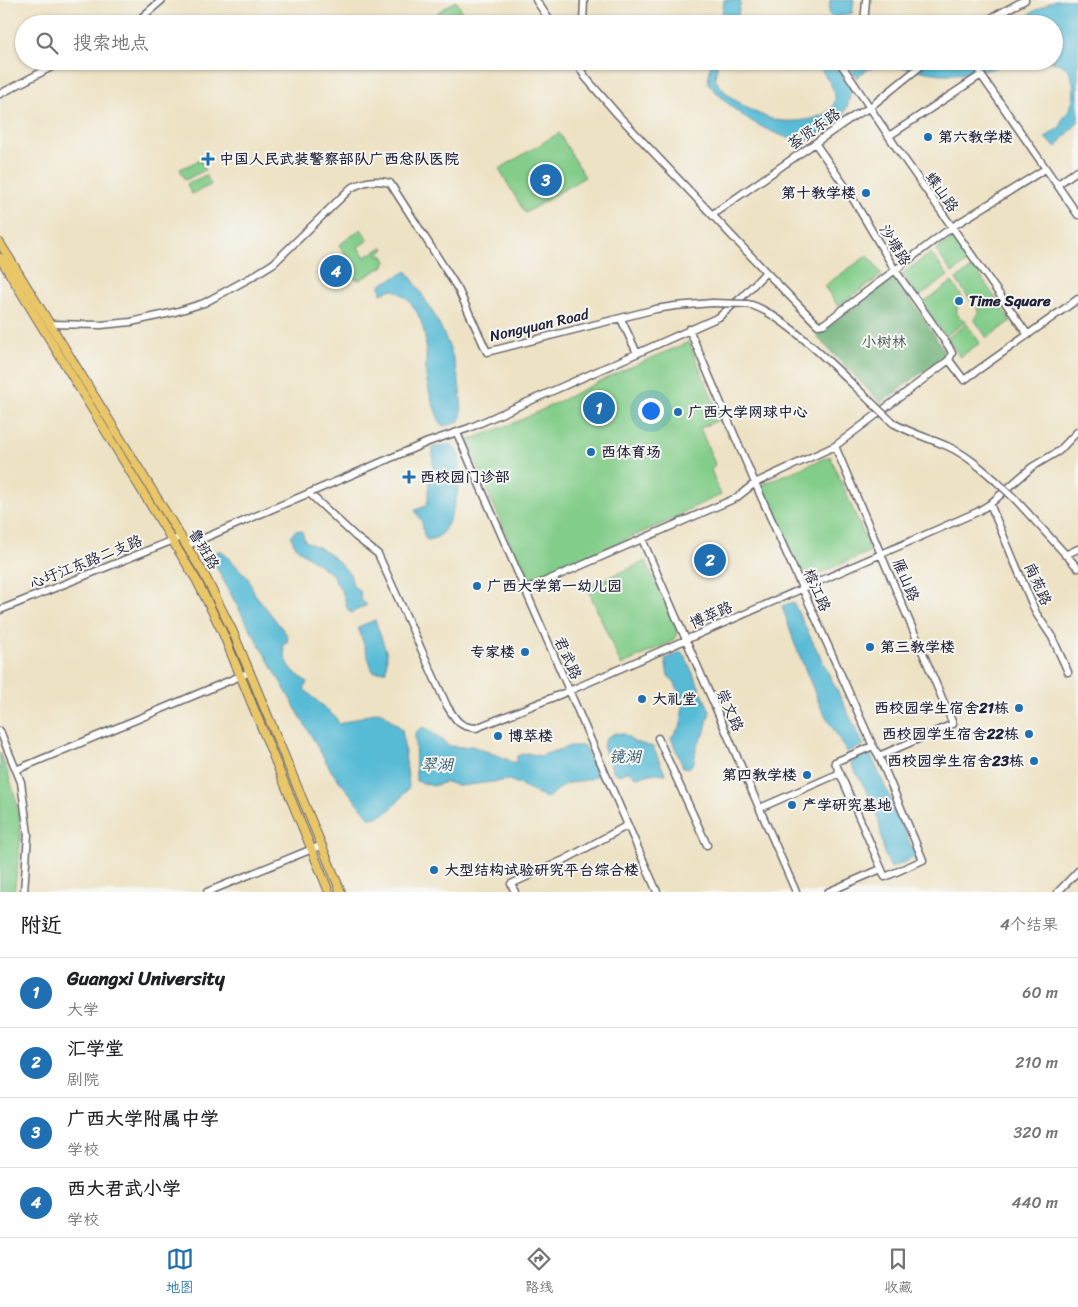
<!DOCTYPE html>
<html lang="zh">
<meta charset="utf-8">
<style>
:root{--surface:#fff;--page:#f6f6f6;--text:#202124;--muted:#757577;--line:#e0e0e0;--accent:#1f6fb2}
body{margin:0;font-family:Sriracha,"LXGW WenKai TC",sans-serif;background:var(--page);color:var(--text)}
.you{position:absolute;left:650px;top:410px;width:18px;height:18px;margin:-12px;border:4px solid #fff;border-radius:50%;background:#1a73e8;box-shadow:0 0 0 8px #1a73e833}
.badge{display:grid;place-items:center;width:32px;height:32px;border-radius:50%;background:var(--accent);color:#fff;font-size:16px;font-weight:700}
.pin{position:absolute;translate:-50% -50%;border:2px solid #fff;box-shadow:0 1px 5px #0006}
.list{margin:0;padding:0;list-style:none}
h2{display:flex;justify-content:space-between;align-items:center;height:65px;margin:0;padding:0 20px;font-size:21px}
h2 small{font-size:16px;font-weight:400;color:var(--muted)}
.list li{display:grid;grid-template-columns:32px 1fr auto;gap:15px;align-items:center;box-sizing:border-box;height:70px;padding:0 20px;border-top:1px solid var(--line)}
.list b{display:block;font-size:19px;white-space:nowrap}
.list p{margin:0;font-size:16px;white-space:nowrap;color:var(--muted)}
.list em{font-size:16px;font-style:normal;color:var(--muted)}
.icon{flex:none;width:28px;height:28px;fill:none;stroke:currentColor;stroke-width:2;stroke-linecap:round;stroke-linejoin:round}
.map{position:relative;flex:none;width:1078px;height:892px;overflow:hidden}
.search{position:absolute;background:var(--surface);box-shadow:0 1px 4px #0004;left:15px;right:15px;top:15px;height:55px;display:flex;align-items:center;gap:12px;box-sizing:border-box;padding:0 18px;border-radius:28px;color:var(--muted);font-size:19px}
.sheet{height:345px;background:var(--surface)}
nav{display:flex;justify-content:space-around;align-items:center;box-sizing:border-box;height:70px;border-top:1px solid var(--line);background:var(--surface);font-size:14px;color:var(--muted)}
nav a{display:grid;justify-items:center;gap:2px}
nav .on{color:var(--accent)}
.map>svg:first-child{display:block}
.green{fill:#83cd8a;stroke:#527862}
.forest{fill:#6ab076;stroke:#466958}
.water{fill:#58bbd6;stroke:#3d6e88}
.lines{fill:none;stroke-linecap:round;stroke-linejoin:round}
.minor-casing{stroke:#69656b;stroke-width:9}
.major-casing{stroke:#69656b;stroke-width:10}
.minor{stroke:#fff;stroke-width:6}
.major{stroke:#e9c769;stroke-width:8}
.minor-bridge-casing{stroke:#69656b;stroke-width:9;stroke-linecap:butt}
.minor-bridge{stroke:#fff;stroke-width:6}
.poi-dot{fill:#1f6fb2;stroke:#f6f6f2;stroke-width:2}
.labels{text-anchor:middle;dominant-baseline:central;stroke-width:4;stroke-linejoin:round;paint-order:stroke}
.street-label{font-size:15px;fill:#22223b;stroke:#f6f6f2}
.poi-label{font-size:15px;font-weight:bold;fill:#22223b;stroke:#f6f6f2;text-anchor:start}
.park-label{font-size:15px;fill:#3f5553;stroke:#f6f6f2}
.water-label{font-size:16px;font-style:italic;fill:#355871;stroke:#f6f6f2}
</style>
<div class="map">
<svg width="1078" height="892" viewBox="0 0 1078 892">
<rect width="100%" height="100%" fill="#f6f6f2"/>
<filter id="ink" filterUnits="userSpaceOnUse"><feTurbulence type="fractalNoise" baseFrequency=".02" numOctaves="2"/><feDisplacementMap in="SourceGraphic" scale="10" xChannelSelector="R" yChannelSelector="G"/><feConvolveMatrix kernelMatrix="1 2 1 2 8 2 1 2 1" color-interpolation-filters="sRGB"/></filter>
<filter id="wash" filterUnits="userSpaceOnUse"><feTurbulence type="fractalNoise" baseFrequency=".0096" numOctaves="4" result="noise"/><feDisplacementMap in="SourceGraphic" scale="20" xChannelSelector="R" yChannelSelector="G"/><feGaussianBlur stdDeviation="1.12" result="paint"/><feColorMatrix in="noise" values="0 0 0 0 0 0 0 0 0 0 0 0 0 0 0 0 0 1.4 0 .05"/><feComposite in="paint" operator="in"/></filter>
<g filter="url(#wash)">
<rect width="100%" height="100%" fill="#eee2c4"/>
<path class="green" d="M456,1L462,11L443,21L438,12Z
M559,133L585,177L525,213L499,169Z
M200,160L205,170L185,180L180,169Z
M206,175L211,185L192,194L187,184Z
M361,229L368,240L358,247L365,257L383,247L385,249L378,254L383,256L386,261L383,267L359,280L353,277V269L350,270L348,268L353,265L339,245Z
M953,238L969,261L952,273L936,250Z
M931,253L948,276L918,297L902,274Z
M868,255L882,275L838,306L824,286Z
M974,267L1011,321L987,338L974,319L978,313L977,305L970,300L956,279Z
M952,282L964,300C953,306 955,318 967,321L945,336L922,303Z
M967,324L980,343L960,357L947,338Z
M689,342L721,419L700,428L715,464L711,470L721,495L687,510L676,518L526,582L467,441L521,420L621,371Z
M830,456L871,551L802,581L761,485Z
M646,561L676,628L677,633L673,641L621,665L587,587Z
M0,753C12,782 22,813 20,845C19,861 16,876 14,892H0Z"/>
<path class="forest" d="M895,275L944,350L941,358L881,403L816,336Z"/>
<path class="water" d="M724,0H741L736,24H718L722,16Z
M830,0H854L852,13L832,18L829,14Z
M1055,0H1078V122L1056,147L1045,138L1062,125L1061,121C1075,107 1078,86 1068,69C1064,65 1055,63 1049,61H1054V24H1026L1031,13Z
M711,61H718L715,78C723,96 750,111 769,118C785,125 839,122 835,95C833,85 821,71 816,61H833L851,88C848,120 834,123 811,140C795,145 758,126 745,117C733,110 723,98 713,89L708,83Z
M847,61H1017C994,69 970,75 945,74C919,74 876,54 857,78Z
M407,271C431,308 455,345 460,390C461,400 463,410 460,421L450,425L442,426C435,411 429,394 426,377C425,367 427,356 426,346C424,322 415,299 392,289L381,294L380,285Z
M450,444C454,447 457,451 459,456C463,475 454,520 441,534C438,538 432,539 427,540L424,535L422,522L415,510L426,506L428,501L429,473L433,469V447H439Z
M296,530L302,531L305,541L325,551L338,561L350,574L353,586L360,591L361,600L367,605L351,613L347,608L344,596L332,574L300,551L294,544L291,536Z
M221,550L248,578L255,594L288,636L287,642L283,645C286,665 291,670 307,682L304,689L336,718L339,724L380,711L402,729L409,787C398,802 389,816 370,818L332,772L236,604L210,555Z
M793,602L864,745L847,752L821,708L794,642L782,606Z
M375,620L387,654L386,671L373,672L358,627Z
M681,652L685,656L710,711L704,735L697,745L694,762L689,768L683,767L671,738L681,725L683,702L674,681L668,676L665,659Z
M421,728H426L449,746L462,747L472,746L507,759L511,762H517V756L527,753L540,756L570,746H584L597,775L591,779L565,784L547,798L536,794L532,790L509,780L460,786L446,782L433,786L416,781L415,733Z
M615,733L624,734L635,742L653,747L665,774L656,773L636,777L629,771L619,775L613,771L603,746L606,738Z
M870,753L916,857L891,868L884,853L879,821L869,795L850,762Z"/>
</g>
<g filter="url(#ink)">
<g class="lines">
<defs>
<path id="minor" d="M536,0L552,24
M134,24L162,0
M583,24L584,0
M864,24L866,0
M980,24L1025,0
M575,61L586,78L618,115L766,272L818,325L824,324L837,314L952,227L1045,169
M839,61L898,150L1028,335
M977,61L981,75L1078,215
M0,94L63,61
M889,136L981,75
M815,143L847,189L895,270L949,347L952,353L949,360
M1057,185L1078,170
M713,214L854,116L869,108L927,61
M747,304C779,309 844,376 869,400
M621,319L637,353
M49,324L101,325L131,322L175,312L204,303L250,278L274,263L351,188C365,181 375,179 390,183L458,289L487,352L656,309L675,306L712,303
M689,329L755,483L873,746L879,756L923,860L885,877L835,762L873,746
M893,423C910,433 929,438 947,446C965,454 980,467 995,480
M457,433L657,892
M835,446L953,724L879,756
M309,493L356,537L378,554L447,706C456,720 459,727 476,728L569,691L977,512L990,504L1032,467L1059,451L1078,431
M1015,499L1078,568
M990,504L1036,613L1052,637L1068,672
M642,539L796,892
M186,546L428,442L469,428L719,317L742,297L766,272
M1065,555L1078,549
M525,590L736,498L755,483L835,446L949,360L964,380L1078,299
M0,610L181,537
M0,731L21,782L28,834L24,892
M658,738L707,845
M16,770L250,672
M760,808L840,773
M207,892L322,845
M515,892L511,884L566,859L628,825
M828,892L881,869
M1058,892L1078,871"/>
<path id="major" d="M0,243L205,576L233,632L341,892
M0,258L197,581L222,631L329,892"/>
</defs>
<use href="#minor" class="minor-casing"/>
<use href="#major" class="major-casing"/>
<use href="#minor" class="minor"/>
<use href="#major" class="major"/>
<defs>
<path id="minor-bridge" d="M712,303L747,304
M869,400L893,423
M995,480L1015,499"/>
</defs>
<use href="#minor-bridge" class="minor-bridge-casing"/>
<use href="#minor-bridge" class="minor-bridge"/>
</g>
</g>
<g class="poi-dot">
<circle cx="928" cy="137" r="5"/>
<path d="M205.5 151.5h5v5h5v5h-5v5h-5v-5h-5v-5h5z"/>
<circle cx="866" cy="193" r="5"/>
<circle cx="959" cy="301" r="5"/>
<circle cx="678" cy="412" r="5"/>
<circle cx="591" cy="452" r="5"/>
<path d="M406.5 469.5h5v5h5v5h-5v5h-5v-5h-5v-5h5z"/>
<circle cx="477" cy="586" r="5"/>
<circle cx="870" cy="647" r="5"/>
<circle cx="525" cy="652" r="5"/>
<circle cx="642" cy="699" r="5"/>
<circle cx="1019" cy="708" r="5"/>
<circle cx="1029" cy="734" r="5"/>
<circle cx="498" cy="736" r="5"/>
<circle cx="1034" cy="761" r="5"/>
<circle cx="807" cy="775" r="5"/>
<circle cx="792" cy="805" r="5"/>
<circle cx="434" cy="870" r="5"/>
</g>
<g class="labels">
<g class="street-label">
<text transform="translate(814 129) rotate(-35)">荟贤东路</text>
<text transform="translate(942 192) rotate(55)">蝶山路</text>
<text transform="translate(895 245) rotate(58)">沙塘路</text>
<text transform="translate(539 325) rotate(-13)">Nongyuan Road</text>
<text transform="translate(204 549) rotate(59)">鲁班路</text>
<text transform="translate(86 562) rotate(-22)">心圩江东路二支路</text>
<text transform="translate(906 580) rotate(67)">雁山路</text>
<text transform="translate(1038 584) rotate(66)">南苑路</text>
<text transform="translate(817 590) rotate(66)">榕江路</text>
<text transform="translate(711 615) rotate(-24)">博萃路</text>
<text transform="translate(568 658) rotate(66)">君武路</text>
<text transform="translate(730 710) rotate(66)">崇文路</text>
</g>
<g class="poi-label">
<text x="938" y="137">第六教学楼</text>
<text x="219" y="159">中国人民武装警察部队广西总队医院</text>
<text x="856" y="193" text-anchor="end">第十教学楼</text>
<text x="969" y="301">Time Square</text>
<text x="688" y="412">广西大学网球中心</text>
<text x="601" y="452">西体育场</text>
<text x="420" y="477">西校园门诊部</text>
<text x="487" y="586">广西大学第一幼儿园</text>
<text x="880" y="647">第三教学楼</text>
<text x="515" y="652" text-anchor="end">专家楼</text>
<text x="652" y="699">大礼堂</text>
<text x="1009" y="708" text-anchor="end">西校园学生宿舍21栋</text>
<text x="1019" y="734" text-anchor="end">西校园学生宿舍22栋</text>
<text x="508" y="736">博萃楼</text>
<text x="1024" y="761" text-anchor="end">西校园学生宿舍23栋</text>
<text x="797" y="775" text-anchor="end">第四教学楼</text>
<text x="802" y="805">产学研究基地</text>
<text x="444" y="870">大型结构试验研究平台综合楼</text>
</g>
<g class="park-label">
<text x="884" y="342">小树林</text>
</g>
<g class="water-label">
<text x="625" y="756">镜湖</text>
<text x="437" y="764">翠湖</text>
</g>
</g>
</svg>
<div class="you"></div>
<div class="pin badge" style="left:599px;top:408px">1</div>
<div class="pin badge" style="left:710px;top:560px">2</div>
<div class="pin badge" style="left:546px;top:180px">3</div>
<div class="pin badge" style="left:336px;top:271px">4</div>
<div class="search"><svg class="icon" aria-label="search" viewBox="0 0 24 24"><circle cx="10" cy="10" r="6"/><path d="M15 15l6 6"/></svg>搜索地点</div>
</div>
<section class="sheet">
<h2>附近<small>4个结果</small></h2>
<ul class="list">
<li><span class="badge">1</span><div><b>Guangxi University</b><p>大学</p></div><em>60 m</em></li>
<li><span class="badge">2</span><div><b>汇学堂</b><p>剧院</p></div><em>210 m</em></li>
<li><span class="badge">3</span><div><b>广西大学附属中学</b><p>学校</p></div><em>320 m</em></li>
<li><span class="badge">4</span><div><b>西大君武小学</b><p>学校</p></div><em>440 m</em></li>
</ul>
</section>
<nav>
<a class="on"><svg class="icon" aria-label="map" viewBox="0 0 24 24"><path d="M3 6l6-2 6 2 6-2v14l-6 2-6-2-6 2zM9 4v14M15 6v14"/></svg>地图</a>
<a><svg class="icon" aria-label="directions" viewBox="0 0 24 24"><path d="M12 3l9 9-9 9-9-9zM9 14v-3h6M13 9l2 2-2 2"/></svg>路线</a>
<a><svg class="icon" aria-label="saved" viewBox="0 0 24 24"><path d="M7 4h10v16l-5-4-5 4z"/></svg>收藏</a>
</nav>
